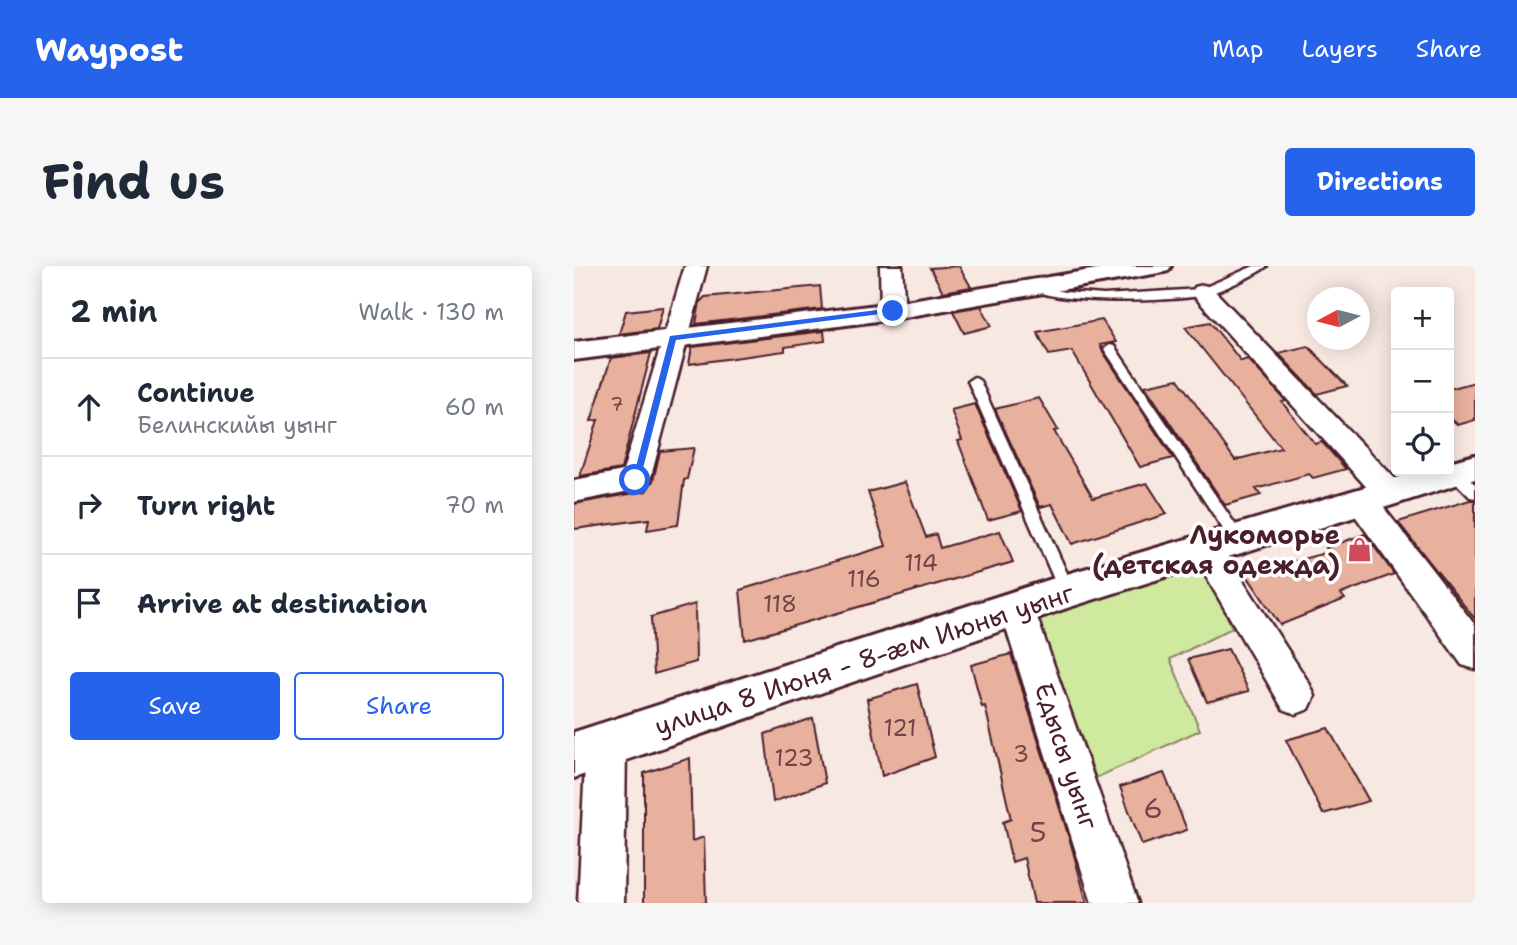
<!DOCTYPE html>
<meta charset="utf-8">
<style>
:root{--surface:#fff;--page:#f6f6f7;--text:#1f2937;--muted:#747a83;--line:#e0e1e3;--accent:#2563eb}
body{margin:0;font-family:"Shantell Sans",sans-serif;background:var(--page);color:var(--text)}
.controls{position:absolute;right:21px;top:21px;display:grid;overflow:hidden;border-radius:7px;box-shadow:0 4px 18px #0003}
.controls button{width:63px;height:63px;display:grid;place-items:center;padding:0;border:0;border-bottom:2px solid var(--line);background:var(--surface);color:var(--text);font:35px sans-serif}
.compass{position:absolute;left:733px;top:21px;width:63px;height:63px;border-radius:50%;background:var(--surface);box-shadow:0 4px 18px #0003;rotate:263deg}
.stop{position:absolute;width:21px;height:21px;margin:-16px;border:5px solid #2563eb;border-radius:50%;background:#fff}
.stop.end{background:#2563eb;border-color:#fff;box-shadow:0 2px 7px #0008}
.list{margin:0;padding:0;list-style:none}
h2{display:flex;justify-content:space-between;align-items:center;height:91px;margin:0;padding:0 28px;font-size:30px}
h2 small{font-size:23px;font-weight:400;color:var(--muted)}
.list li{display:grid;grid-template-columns:46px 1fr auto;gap:21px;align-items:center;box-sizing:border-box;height:98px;padding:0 28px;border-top:2px solid var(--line)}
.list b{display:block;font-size:26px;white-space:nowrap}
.list p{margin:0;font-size:23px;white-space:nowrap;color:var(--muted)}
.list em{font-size:23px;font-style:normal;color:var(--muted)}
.actions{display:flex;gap:14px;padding:21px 28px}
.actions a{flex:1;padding:16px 0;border:2px solid var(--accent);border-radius:7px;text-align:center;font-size:24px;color:var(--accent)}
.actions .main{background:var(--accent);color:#fff}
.icon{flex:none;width:38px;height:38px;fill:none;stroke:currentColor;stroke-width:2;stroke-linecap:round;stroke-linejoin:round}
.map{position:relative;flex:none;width:901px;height:637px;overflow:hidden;border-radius:7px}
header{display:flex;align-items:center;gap:42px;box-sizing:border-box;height:98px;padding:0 35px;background:var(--accent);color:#fff}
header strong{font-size:33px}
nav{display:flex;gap:38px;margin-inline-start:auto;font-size:24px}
.intro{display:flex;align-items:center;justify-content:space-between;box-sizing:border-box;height:168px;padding:0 42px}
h1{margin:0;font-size:49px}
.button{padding:18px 32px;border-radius:7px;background:var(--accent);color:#fff;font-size:24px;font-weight:700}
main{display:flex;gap:42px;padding:0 42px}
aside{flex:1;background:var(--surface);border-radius:7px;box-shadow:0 4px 18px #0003}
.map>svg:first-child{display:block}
.green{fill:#cfe99f;stroke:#8c8465;stroke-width:2}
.building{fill:#e8b19d;stroke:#4a1f2b;stroke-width:2}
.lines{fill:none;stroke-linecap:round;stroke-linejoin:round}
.service-casing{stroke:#4a1f2b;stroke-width:5}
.minor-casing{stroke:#4a1f2b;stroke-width:5}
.tertiary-casing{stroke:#4a1f2b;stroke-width:6}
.trunk-casing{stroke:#4a1f2b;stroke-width:6}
.service{fill:#fff;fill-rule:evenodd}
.minor{fill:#fff;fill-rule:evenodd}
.tertiary{fill:#fff;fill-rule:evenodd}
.trunk{fill:#fff;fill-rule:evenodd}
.route{fill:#2563eb}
.labels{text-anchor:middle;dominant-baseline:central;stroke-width:7;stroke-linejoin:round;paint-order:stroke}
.far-number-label{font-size:19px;fill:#724448}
.number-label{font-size:23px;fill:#724448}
.poi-label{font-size:26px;font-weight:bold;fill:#4a1f2b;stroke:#fff;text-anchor:end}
.street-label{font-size:26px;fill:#4a1f2b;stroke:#fff}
.near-number-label{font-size:28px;fill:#724448}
</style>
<header>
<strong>Waypost</strong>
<nav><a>Map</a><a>Layers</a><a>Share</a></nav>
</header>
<div class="intro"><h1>Find us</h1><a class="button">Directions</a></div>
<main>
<aside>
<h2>2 min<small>Walk · 130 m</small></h2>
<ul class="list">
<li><svg class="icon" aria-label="ahead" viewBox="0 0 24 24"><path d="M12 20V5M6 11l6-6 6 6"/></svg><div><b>Continue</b><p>Белинскийы уынг</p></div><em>60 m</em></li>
<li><svg class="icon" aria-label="right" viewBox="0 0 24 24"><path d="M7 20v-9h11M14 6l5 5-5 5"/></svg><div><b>Turn right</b></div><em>70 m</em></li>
<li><svg class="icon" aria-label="arrive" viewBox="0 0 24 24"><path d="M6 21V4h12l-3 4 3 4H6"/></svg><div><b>Arrive at destination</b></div></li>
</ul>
<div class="actions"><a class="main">Save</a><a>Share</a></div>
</aside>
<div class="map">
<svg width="901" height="637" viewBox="0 0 901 637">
<rect width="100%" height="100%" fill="#f8e8e2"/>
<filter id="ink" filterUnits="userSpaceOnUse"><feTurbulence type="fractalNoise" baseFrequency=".0143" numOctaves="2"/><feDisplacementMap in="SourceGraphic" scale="14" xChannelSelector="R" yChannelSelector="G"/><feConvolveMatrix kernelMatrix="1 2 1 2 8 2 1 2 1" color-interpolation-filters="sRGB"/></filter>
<g filter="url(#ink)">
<path class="green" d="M630,296L658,362L596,393L626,464L522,512L463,348Z"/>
<path class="building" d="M385,0L397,21L369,26L356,2Z
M246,20L248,43L122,58L126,36L131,31Z
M407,40L418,60L390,67L379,45Z
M89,41L83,63L45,68L52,45Z
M528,54L542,76L526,79L528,84L599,192L566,201L498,85L475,89L463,66Z
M636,56L667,95L674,93L712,135L708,136L741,178L748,176L772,203L739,212L735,208L682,223L687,229L651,239L571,120L604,113L661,194L707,182L611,61Z
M250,65L251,75L211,81V85L115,98L118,81Z
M734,80L773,120L743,128L704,87Z
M77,87L47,203L6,210L24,154L17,155L37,92Z
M901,116V154L884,159L875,151V123Z
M465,132L484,164L480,165L519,232L573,217L593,248L498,278L478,238L466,241L421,143Z
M401,138L405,147L448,245L414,254L384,175L388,174L377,144Z
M120,182L113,213L110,214L104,259L73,264L75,253L0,263V238L72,225L79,215L86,185Z
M331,216L352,271L362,268L366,282L426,265L439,296L171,374L166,324L312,280L294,226Z
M896,234H901V353L824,256Z
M791,268L820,308L767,328L771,333L706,359L672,308L755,286L752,282Z
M121,338L122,396L80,408L77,351Z
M654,383L675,425L633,436L614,393Z
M437,388L497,578L513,637H460L450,592L438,596L429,556L437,553L411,440L408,441L397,399Z
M343,418L361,491L308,510L293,433Z
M239,452L251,517L199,536L191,468Z
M754,462L795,535L749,548L712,474Z
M116,492L118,575L130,571L132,637H70V507Z
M590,507L613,564L568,579L546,521Z"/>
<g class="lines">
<defs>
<path id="service" d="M680,0H693C682,9 645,26 630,29C598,36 480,39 455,22L460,19L491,26L530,29L627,23Z
M536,79L540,80L669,270L671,274L669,278H659L530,83Z
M400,111L406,115L501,325L499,330L493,332L487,330L485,325L394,115Z
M881,202L901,218V232L896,231L876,211L874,207Z"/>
<path id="minor" d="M111,0H133L76,214L71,222L0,236V214L49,205Z
M306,0H328L331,45L327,50H311L307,45Z
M629,19L637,21L828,220L832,228L828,236L817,239L806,236L621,31L618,26L621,21Z
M788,224L799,228L901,359V403L888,399L777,244L773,236L777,228Z
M632,270L643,274L735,417L741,430L735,443L722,448L709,443L616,283L621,274Z
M443,328L455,332L460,343L564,637H518L426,343L431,332Z
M32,459L46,465L52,479L50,637H4L12,479L18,465Z"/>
<path id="tertiary" d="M541,0H597L594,5L585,7L319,53L0,94V76L319,37Z"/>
<path id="trunk" d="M901,189V213L493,342L0,512V466L493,308L846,205H875V196Z"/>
</defs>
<use href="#service" class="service-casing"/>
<use href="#minor" class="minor-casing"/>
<use href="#tertiary" class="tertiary-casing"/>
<use href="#trunk" class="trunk-casing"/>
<use href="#service" class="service"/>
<use href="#minor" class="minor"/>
<use href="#tertiary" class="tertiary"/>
<use href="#trunk" class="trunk"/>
</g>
</g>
<path class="route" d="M319,42L322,46L102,74L66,214L58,216L96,70Z"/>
<defs>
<symbol id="shop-bare" viewBox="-9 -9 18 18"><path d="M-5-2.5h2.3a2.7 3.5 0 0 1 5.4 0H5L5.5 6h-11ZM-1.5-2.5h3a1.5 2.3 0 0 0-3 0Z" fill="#d1495b" stroke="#fff" stroke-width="2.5" paint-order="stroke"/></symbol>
</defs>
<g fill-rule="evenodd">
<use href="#shop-bare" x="768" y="266" width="35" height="35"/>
</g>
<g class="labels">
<g class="far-number-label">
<text x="43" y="138">7</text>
</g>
<g class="number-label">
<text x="347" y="297">114</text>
<text x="290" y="313">116</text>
<text x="206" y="338">118</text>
<text x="326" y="462">121</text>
<text x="447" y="488">3</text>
<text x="220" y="492">123</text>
</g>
<g class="poi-label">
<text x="766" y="268">Лукоморье<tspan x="766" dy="30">(детская одежда)</tspan></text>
</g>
<g class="street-label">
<text transform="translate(290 393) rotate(-18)">улица 8 Июня - 8-ӕм Июны уынг</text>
<text transform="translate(493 490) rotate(72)">Едысы уынг</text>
</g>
<g class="near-number-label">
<text x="579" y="542">6</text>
<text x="464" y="566">5</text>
</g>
</g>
</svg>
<div class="controls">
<button>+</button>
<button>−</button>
<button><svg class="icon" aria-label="locate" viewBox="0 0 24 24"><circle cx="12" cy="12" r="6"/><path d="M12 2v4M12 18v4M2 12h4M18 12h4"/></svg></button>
</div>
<svg class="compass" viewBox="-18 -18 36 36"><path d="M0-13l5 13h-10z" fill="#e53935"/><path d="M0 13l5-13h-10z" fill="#747a83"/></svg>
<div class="stop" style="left:61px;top:214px"></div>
<div class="stop end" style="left:319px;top:45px"></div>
</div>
</main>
